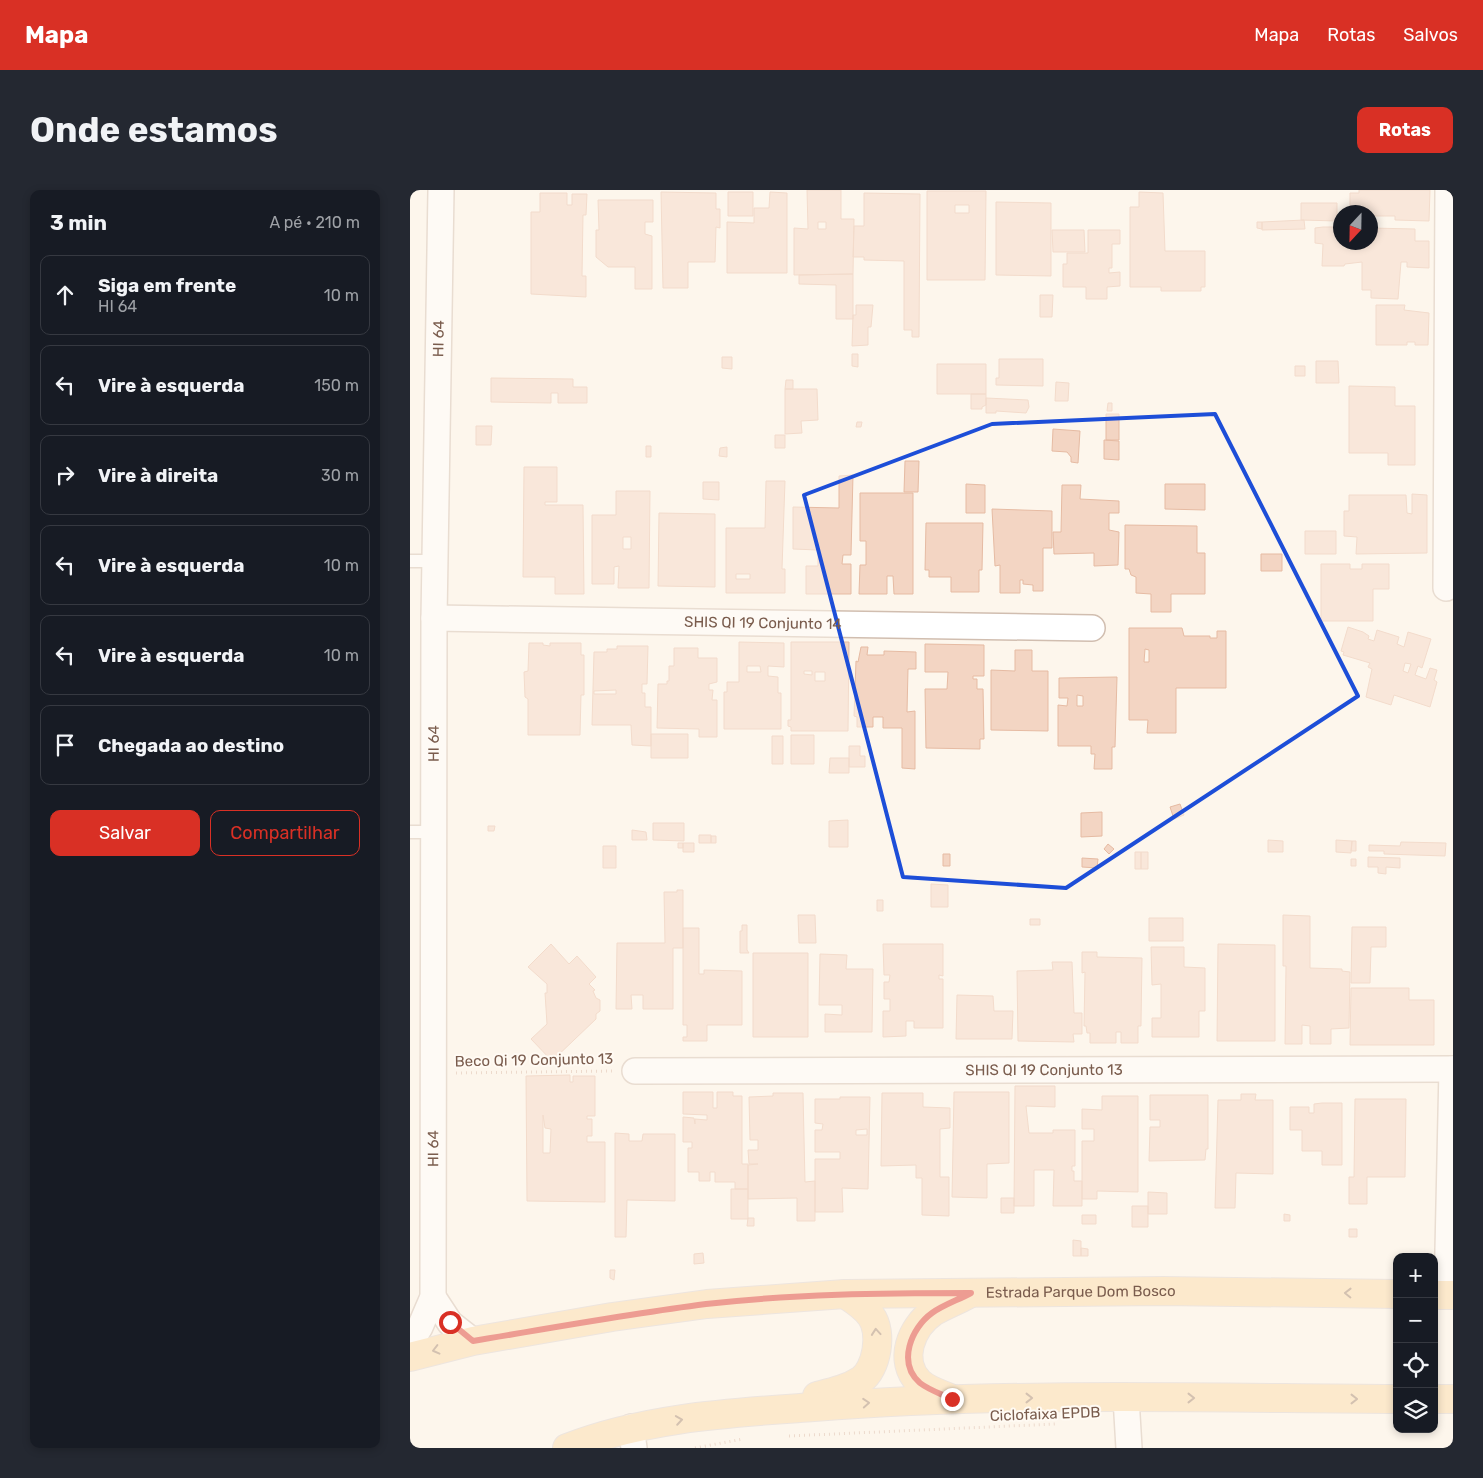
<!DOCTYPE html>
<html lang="pt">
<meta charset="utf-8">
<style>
:root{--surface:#171b24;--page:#242831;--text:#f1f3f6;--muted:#9ea1a6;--line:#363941;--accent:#d93025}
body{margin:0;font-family:Rubik,sans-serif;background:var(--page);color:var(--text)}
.controls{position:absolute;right:15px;bottom:15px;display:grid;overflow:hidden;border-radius:10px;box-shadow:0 2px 8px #0003}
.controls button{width:45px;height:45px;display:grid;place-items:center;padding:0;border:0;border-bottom:1px solid var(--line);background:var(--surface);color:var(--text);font:25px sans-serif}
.compass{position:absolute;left:923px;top:15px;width:45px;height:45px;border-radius:50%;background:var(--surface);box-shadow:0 2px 8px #0003;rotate:202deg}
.stop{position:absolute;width:15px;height:15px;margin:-11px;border:4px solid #d93025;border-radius:50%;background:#fff}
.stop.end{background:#d93025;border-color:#fff;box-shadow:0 1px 5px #0008}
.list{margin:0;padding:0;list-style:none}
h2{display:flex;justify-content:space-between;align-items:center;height:65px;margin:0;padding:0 20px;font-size:21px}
h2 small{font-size:16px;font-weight:400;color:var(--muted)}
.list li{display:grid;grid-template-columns:32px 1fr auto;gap:15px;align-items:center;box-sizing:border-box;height:80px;margin:0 10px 10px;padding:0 10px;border:1px solid var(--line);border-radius:10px}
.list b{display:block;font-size:19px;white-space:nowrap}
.list p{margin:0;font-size:16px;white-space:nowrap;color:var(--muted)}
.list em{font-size:16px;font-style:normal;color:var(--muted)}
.actions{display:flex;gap:10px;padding:15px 20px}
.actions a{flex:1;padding:11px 0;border:1px solid var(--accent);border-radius:10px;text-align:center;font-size:18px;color:var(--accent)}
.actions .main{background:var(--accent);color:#fff}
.icon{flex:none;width:28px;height:28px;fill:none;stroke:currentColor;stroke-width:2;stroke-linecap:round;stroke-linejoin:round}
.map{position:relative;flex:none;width:1043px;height:1258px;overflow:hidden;border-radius:10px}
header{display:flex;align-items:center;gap:30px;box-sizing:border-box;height:70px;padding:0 25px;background:var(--accent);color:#fff}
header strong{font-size:24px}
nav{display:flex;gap:28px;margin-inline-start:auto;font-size:18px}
.intro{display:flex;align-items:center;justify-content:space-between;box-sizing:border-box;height:120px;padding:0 30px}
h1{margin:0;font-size:35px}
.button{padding:12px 22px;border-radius:10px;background:var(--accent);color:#fff;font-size:18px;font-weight:700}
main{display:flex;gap:30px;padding:0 30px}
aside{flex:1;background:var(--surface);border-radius:10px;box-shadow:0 2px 8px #0003}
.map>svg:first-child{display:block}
.building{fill:#f3d5c3;stroke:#e6bba3;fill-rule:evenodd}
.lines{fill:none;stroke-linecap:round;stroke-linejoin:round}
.lane-casing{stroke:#d1beb0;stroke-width:15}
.street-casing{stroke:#d1beb0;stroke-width:28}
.primary-casing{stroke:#dad1cd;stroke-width:30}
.path{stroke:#d9b8a5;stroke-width:3;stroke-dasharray:1 4;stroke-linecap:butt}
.lane{stroke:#fff;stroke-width:12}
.street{stroke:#fff;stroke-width:25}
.primary{stroke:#fbd9a5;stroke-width:28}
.oneway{stroke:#a18267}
.route{stroke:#d93025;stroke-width:6}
.marked{fill:none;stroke:#1d4ed8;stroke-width:4;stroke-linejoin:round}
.labels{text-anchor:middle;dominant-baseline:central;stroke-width:4;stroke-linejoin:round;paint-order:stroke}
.street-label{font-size:15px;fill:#7a5c4d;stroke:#fffaf3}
</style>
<header>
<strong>Mapa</strong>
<nav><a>Mapa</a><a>Rotas</a><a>Salvos</a></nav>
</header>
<div class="intro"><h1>Onde estamos</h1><a class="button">Rotas</a></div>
<main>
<aside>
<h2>3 min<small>A pé · 210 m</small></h2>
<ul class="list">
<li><svg class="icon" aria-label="ahead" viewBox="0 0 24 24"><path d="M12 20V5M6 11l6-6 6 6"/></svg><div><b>Siga em frente</b><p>HI 64</p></div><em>10 m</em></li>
<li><svg class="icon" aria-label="left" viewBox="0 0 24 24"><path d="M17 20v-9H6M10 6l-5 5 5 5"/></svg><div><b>Vire à esquerda</b></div><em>150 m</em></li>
<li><svg class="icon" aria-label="right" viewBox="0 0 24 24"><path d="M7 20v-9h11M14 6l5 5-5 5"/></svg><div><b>Vire à direita</b></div><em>30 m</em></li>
<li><svg class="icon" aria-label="left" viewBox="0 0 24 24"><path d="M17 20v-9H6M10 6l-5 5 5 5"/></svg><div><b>Vire à esquerda</b></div><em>10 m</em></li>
<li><svg class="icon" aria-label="left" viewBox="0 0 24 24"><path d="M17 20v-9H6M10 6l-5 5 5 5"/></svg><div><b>Vire à esquerda</b></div><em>10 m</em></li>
<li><svg class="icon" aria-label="arrive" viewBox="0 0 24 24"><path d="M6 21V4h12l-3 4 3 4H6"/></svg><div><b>Chegada ao destino</b></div></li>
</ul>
<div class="actions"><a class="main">Salvar</a><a>Compartilhar</a></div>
</aside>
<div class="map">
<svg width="1043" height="1258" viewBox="0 0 1043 1258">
<rect width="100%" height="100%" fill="#fdf6ec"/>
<path class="building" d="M397,0H431V29H444L443,84L384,85V38L398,39ZM408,32H416V39H408Z
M949,0H1020L1019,31L985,30V26H961V22H940V3H949Z
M517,1H576L575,90H517ZM545,15H559V23H545Z
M251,2L306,3V19H310V38L306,37L305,72H278V98H253Z
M318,2H343V26H318Z
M360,2L377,3V83H317V32L344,33V18H359Z
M729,2L753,3L755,61H795V97H791V101H751V97H720V17H729Z
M130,3H157V15H162V4H177L176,25H173L172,86H176V107L121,104V22H130Z
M454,3L510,4L509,147H502V140H494V71L454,70V67H443L444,36H454Z
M188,10H243V32H235V44L242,46V99H225V77H198L186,67V40H189Z
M586,12L641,13V86L586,85Z
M891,13H927V31L891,30Z
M894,30L895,39L852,40V32Z
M847,32H852V39L847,38Z
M913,37H931V52H961V38L1005,39V51H1019V78L997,77V72H991L988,109L961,108V100H952V72L935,74L934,76H912L913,54L905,53V38Z
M642,40H674L675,62H643Z
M678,40H710V54H702V78H699V83L710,82V96L697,97V109H676V97H653V74H657V63H678Z
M443,84V129H426V95L389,94V85Z
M630,105H643L642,127H630Z
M446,115H463L461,137H458V155L442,156L443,125H446Z
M966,115H995L994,120L1019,123L1018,155H1005V152H997V155H966Z
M442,164H448V177L442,176Z
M312,167H322V179L312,178Z
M589,169H633V196L586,195V188H589Z
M906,171H928L929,193H906Z
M527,174H576V204H527Z
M885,176H895V186H885Z
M81,188L163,189V197H177V213H148V203H141V213L81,212Z
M376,190H383V199H375Z
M646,192L659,193L658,211H645Z
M939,196L985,197V216H1005V275H978V263H939Z
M375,199H407L408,230L391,231L392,243L375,244Z
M561,204H576V215L572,217V219H561Z
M576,208L618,210L619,217L616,223L586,221V223H576Z
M698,213H702V221H697Z
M696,224H709V250H696Z
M447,232H452L451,237H446Z
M66,236H82L81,255H66Z
M643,239L670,241L668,273L661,272V267L657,262L642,261Z
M365,245H375V258H365Z
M694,250L709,251V270L694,269Z
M236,256H241V267H236Z
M317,257V267L309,266L310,258Z
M495,271H509L508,302H494Z
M114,277H147V312H135V315H173L174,404H145V387H113Z
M443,285L441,365H433L432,374H441V404H396V376H408V360L383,359V317L429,318V286Z
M356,291H375L372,379H375V403H316V338H355ZM326,384H340V389H326Z
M293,292H309V310L293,309Z
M556,294L575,295V323H556Z
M755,294H795V320L755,319Z
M652,295H671L670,309L709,311V323H699V340L709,342L708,375L684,376V363L644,364L643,342H651Z
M206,301H240L239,398H208L209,376L204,377V394H182V325H206ZM213,347H221V359H213Z
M450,303H503V404H484L483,386H477V404H449L450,375H456V351H450Z
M1002,304L1017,305V363L946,364L947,347L934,346V321H939V305H996L997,323L1002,324Z
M582,319L642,321V358H633V401H623V395L613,394V390H610V403H590V375L585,376Z
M249,323L305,324V397L248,396Z
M516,333H573L572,380H569V402H541V387H519V380H515Z
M715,335L787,336V363H795V404H761V422H741V404L726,403V387L721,385L719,379H715Z
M895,341H926V364H895Z
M851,364H872V381H851Z
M911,374H940V379H952V374H979V399H963V431H911Z
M938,437L953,442L959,446L958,449L964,451L967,440L989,447L987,454L994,457L998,442L1021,449L1012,478L1008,476L1005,485L1016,489L1020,478L1027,480L1024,490L1027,492L1020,517L984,505L981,515L956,507L962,479L958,477L960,473L933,465L934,462L931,461ZM995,473L1001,474L998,483L993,481Z
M719,438H772L774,446H800V448H807V441H816V498H766V543H737L738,530H719ZM735,459L739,460V472H734Z
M329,452L374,453V477L358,476V486L368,487V503H371V539H314V502H317V492H329ZM337,476H350L351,482H337Z
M381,452H439L438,541H381V537L378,536V530H381ZM394,481H402V485L394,484ZM405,482H415V491H405Z
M119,453H133V455L140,456V453H171V465H174V505H171L170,545H118V509L115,507L114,482L118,481Z
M515,454L574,455V486H563V489H567V499H573L574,549H570V559L516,558L515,499H537L538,482H515Z
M207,456H238L237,494H232V503H235V517H241V556L222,555L221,535H182L184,462H197V459H207ZM206,500V504H184V501Z
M451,457H458L457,465H474V461L506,462V479H498L497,522L505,521V579L492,578V538H473V527H463V537H447V527L444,526L446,471L448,472Z
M264,458H288V468H307V492L299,494V500H303L302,510H307V547H289V539L247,538L248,494H257V491H259V476H264Z
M605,460H622V481H638V541L581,540V480L605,481Z
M707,487L705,557H702V579H684L685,564H681V556H648V515L657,516L658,508H649V488ZM667,505L673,506V516H667Z
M241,544H278V568H241Z
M381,545H404V574H381Z
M362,546H373V574H362Z
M439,556H450V566H455V577H439Z
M420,568H439V583H419Z
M770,614L774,625L764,629L760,617Z
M692,622V646L671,647V623Z
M438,630V657H419V631Z
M243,633H274V651L243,650Z
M78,636H85L84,641H78Z
M222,640L236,642L237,650H222Z
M289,645H301V653H289Z
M301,646H306V653H301Z
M858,650L873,651V662H858Z
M926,650L942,651L941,663L926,662Z
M942,651H946V661H941Z
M991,652L1036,653L1035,666L974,664V661H959V655L990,656Z
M268,653H273V658H268Z
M273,653H284V662H273Z
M698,654L704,659L699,664L694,659Z
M193,656H206V678H193Z
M725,662H731V679H725Z
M731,662H738V679H731Z
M533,664H540V676H533Z
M958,667L990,668V678L976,677V684L968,683V677H958Z
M672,668L688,669L687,678L672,677Z
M941,669H946V676H941Z
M521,694L538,695V717H521Z
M267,700H273V758H263V819H233V805H221L222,819H206L207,753H255L254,702H267Z
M467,710H473V721H467Z
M388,725H405L406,753H389Z
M873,725L900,726V778L932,779V781L940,782L939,838L921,839V854H900V836L892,835V854H875L876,776H873Z
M739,728H773V751H739Z
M620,729H630V735H620Z
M332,735H337V760L339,763H330V741H332Z
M942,737H976V757H961L960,793H941Z
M273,738H289V784H294V780L332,781V835H297V851H273V847H277V835H273Z
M141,754L159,774L167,766L186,787L179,794L185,800L183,801L186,808L190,810V821L186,824V829L142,871L121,849L137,834L135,803H137V794L118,777Z
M473,754H533V786L529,785V789H533V838H504V831H496V846L473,847V821H480V809H474V792H479L480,785H474Z
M808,754L865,755V851H807Z
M741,757H774V777L795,778V821H789V847H742V828H751V794L742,795Z
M672,762H687V767L732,768L731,834V836H728V853H711V842H706V853H680V843H677L676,836H674L675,782L672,783Z
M343,763H398V847H343Z
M410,764L437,765L436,779H463L462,842H415V824L432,825V815H409Z
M642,772H662L664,823H672V844H663L664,852L608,851L607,781L643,780Z
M941,798H999V810H1024V855H940Z
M547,805L583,806L584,821H603L602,849H546Z
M160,885V892H163V886H185V926H177V929H182V946H177V952H195V1012L117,1011L116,886ZM133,925L135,938L141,939L140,963H133Z
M605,896H645V917L616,916L619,943H643V940H665V976H662V981H664V991H672V1016H643L644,980H624V1016H604Z
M273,902H303V918H307V902H323V906H332V974H338V999H325V992H305V982H300V991H289V982H278V958H282V952H273V927L284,928L285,934V929L297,930V925L273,924Z
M544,902H599V973L577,974V1008L542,1007Z
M363,903H393L395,992L405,991V1031H387V1008L338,1009V975L348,974H339L338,960H348V950H340L339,907L363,906Z
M472,903H513V917L540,918V938L530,939V987H539V1026L512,1025V988H506V975L471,976Z
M831,904H846L845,910H863V984L826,983L825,1018H805L808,910H831Z
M740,905H798V959H796L795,970L739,971L740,937H750V930H740Z
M692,906H728V1002L687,1001V1009H672V951H684V939H672V919L692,920Z
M430,907H460L458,999L432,998L433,1022H405V969H430V962H405V940H412L413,934L405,933V909H430ZM457,939V945H446V940Z
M945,909H996L995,987H957V1014H939V987H944Z
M912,913H932V975H912V961H892V940H880V917H899V923H904V914Z
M205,943L219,944V951H232L233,944H265V1011L217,1010L216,1047H205Z
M321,999H338V1029H321Z
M738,1002L757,1003V1024H738Z
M591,1008H604V1023H591Z
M722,1016H738V1037H722Z
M874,1024L880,1025V1031H874Z
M672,1025H686V1034H672Z
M338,1028H344V1036H337Z
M939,1039H947V1047H939Z
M663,1050L671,1051V1066H663Z
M671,1058L678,1059V1066H671Z
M293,1063L294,1073L284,1074V1064Z
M200,1080H205L204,1090L200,1088Z"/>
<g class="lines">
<defs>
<path id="lane" d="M0,371H25
M0,642H24"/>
<g id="street">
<path d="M1036,398L1038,0"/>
<path id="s1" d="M24,428L682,438"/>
<path id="s2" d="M225,881L1043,879"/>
<path d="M1037,1105L1042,879"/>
<path d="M23,1107L40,1133L63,1151"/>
<path id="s3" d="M0,1153L10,1137L23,1107L24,428L31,0"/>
<path d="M716,1208L719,1258"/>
<path d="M221,1237L224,1258"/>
</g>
<g id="primary">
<path d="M1024,1105H1043"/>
<path id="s4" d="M0,1167L63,1151L202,1127L297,1114L435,1104L753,1101L987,1104"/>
<path d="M407,1206C423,1202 437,1199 451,1190C467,1179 473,1142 461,1126C455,1117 444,1110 435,1104"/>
<path d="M540,1208C531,1204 517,1200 509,1192C488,1171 501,1137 523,1122C533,1116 546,1111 557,1105"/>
<path d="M1024,1209H1043"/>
<path d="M157,1258C237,1227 320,1223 404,1217C598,1202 793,1208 987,1209"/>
</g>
</defs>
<use href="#lane" class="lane-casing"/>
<use href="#street" class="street-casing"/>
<use href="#primary" class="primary-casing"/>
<path class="path" d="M46,883L202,881
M379,1246L645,1234
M285,1258L333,1249"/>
<use href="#lane" class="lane"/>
<use href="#street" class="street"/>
<use href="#primary" class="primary"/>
</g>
<defs><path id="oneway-chevron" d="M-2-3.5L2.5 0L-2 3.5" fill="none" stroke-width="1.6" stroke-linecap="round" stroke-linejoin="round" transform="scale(1.25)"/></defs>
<g class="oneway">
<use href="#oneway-chevron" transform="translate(938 1103) rotate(-179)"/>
<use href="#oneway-chevron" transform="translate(466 1142) rotate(-95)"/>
<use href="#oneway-chevron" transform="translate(26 1160) rotate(166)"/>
<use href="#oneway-chevron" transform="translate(619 1208)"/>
<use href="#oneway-chevron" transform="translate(781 1208)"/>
<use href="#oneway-chevron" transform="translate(944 1209)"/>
<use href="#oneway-chevron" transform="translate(456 1213) rotate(-4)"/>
<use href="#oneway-chevron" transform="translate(269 1230) rotate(-9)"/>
</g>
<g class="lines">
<path class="route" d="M40,1132L63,1151C141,1138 218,1124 296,1114C384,1104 472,1103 561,1103C548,1110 533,1115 522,1123C501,1138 487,1173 510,1193C519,1200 531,1204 542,1209"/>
</g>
<path d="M0 0H1043V1258H0ZM805,224L948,506L656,698L493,687L394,305L582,234Z" fill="#fdf6ec" fill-opacity=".55" fill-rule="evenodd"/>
<path class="marked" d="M805,224L948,506L656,698L493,687L394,305L582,234Z"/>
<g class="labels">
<g class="street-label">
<text stroke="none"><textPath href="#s3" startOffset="1010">HI 64</textPath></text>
<text stroke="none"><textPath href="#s1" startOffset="329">SHIS QI 19 Conjunto 14</textPath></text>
<text stroke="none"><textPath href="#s3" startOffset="605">HI 64</textPath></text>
<text transform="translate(124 870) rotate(-1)">Beco Qi 19 Conjunto 13</text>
<text stroke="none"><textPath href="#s2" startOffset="409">SHIS QI 19 Conjunto 13</textPath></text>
<text stroke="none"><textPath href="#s3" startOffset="200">HI 64</textPath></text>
<text stroke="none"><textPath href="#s4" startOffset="676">Estrada Parque Dom Bosco</textPath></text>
<text transform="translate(635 1224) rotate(-2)">Ciclofaixa EPDB</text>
</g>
</g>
</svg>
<div class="controls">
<button>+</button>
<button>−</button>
<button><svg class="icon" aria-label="locate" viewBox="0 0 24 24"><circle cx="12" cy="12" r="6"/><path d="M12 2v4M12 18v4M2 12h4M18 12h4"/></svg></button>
<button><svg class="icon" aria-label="layers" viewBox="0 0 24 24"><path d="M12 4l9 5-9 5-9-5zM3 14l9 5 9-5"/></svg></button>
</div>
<svg class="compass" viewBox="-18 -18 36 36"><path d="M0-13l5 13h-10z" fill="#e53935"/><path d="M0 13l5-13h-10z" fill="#9ea1a6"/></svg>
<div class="stop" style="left:40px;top:1132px"></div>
<div class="stop end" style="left:542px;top:1209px"></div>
</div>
</main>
